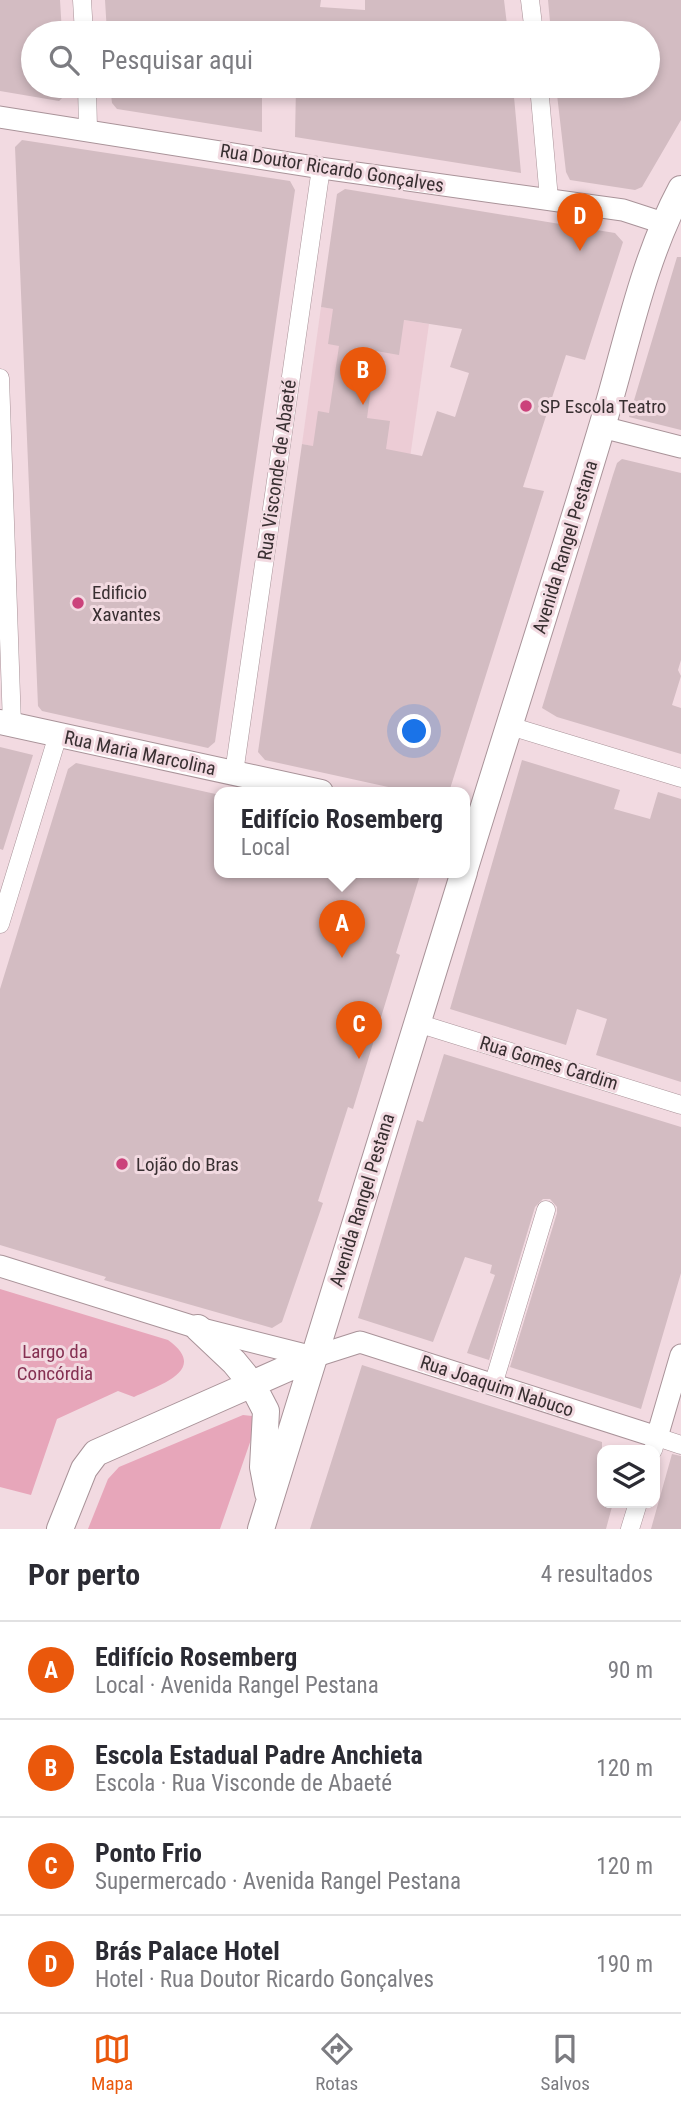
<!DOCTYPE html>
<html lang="pt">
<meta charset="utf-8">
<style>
:root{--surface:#fff;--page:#f7f7f7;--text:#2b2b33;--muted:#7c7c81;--line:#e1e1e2;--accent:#ea580c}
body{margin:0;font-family:"Roboto Condensed",sans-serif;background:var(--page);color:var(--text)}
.controls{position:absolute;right:21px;bottom:21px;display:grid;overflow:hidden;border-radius:14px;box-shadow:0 4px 10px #0003}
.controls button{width:63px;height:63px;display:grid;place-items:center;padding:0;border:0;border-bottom:2px solid var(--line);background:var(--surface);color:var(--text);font:35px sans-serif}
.you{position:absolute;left:415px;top:732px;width:24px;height:24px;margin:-18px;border:5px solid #fff;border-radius:50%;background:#1a73e8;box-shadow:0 0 0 10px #1a73e833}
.badge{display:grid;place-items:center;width:46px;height:46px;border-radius:50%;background:var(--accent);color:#fff;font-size:23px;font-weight:700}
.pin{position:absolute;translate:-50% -58px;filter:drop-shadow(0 2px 4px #0008)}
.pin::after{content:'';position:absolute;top:37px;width:24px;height:21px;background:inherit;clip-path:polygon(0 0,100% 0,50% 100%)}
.popup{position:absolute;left:214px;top:787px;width:256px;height:91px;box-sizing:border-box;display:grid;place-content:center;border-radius:14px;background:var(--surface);filter:drop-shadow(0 2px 5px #0005);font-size:23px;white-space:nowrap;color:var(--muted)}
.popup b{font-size:26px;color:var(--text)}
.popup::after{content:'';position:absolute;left:50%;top:100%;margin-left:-14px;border:14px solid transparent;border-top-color:var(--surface)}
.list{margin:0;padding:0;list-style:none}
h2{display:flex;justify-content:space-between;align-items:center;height:91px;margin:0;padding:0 28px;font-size:30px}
h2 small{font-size:23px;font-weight:400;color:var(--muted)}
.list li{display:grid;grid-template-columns:46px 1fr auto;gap:21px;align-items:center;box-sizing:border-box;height:98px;padding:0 28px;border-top:2px solid var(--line)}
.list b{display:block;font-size:26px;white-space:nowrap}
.list p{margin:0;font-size:23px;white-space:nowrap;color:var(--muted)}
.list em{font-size:23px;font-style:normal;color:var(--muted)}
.icon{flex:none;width:38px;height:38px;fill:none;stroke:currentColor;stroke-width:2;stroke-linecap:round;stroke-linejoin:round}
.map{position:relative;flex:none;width:681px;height:1529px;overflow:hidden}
.search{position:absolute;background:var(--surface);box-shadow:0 4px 10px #0003;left:21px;right:21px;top:21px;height:77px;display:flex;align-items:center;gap:18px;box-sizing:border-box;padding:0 24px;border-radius:38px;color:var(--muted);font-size:26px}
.sheet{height:483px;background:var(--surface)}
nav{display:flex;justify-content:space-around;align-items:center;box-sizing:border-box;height:98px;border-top:2px solid var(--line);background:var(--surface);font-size:19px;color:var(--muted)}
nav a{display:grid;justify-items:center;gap:4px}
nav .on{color:var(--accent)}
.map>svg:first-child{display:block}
.built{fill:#ecccd5}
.green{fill:#e7a6ba}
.building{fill:#d3bcc2;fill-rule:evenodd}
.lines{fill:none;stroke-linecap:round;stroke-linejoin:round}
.minor-casing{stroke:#a99399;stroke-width:19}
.tertiary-casing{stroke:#a99399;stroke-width:23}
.secondary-casing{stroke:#a99399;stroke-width:26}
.primary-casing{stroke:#a99399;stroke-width:28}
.minor{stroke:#fff;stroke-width:18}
.tertiary{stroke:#fff;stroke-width:21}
.secondary{stroke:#fff;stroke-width:24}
.primary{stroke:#fff;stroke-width:26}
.poi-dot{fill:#cb427b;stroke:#f2dae1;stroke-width:2.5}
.labels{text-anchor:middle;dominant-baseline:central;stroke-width:6;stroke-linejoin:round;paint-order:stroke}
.street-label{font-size:19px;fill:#382f31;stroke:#f2dae1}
.poi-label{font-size:19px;fill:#382f31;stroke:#f2dae1;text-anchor:start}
.park-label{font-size:19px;fill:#853052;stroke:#f2dae1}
</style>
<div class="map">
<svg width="681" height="1529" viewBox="0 0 681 1529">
<rect width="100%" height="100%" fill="#f2dae1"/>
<path class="built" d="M321,307L429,324L409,465L302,444Z"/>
<path class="green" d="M0,1289L168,1340C210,1370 159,1385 134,1397L118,1391L57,1419L31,1495L0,1487Z
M243,1415L252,1416L257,1422L220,1529H88L108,1479L119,1467Z"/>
<path class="building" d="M0,0H60L62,33H33V86H74L59,101L0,91Z
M105,0H321L320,7L365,10V0H504L508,33H107Z
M548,0H681V120L642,187L635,190L570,180L566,172L556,86H648V33H551Z
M110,86H262V132L117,109L112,103Z
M296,86H513L521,173L295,137Z
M22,140L290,181L295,190L215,742L208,748L42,711L38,706L15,147Z
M345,189L615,233L623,242L585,360L566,355L547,413L523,487L544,491L449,792H411L265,760L258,752L302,444L313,446L318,411L329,413L339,346L328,344L333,309L321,307L337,194ZM404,320L462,329L450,367L469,373L455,417L437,411L422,456L386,449L390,421L367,418L376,351L399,355Z
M677,257H681V430L629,417Z
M622,459L681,473V660L678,670L681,676L672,705L681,708V754L557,717L542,708L613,475L617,463Z
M0,747L33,755L3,850L0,849Z
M522,760L620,790L614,809L650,819L658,792L681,799V1082L596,1055L607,1019L577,1009L566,1045L450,1009Z
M76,763L220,795V872H421L396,953L400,955L353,1109L348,1107L318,1201L323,1203L282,1322L272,1328L104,1280L106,1277L0,1245V989L68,769Z
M444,1054L681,1127V1273L641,1409L510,1367L557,1213V1207L550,1199H543L535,1207L489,1360L467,1353L495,1275L490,1273L492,1265L465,1257L433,1342L358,1318L417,1120L423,1122Z
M362,1365L602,1442V1503H613L606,1529H310Z
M672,1454L681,1456V1529H651Z"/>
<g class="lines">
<defs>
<path id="minor" d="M82,0L84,33
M530,0L534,33
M87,86L88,129
M539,86L549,199
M0,378L12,725
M510,726L681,778
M234,773L321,168
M0,924L58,735
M417,1023L681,1105
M493,1385L546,1210
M653,1450L657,1437L681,1445
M630,1529L638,1503"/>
<path id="tertiary" d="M0,117L321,168L623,210L663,223
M602,427L681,447
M0,1266L198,1328L313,1357L360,1342L657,1437L681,1355"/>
<path id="secondary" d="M0,722L321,792"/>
<path id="primary" d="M464,871C509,724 557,577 601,430C626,349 641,264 681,189
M198,1328L234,1362L252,1384L266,1411L263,1467L268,1493
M60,1529L84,1469L96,1453L313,1357
M261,1529L464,872"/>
</defs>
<use href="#minor" class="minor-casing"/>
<use href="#tertiary" class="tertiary-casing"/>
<use href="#secondary" class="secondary-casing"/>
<use href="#primary" class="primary-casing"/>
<use href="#minor" class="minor"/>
<use href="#tertiary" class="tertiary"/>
<use href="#secondary" class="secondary"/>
<use href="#primary" class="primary"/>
</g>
<g class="poi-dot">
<circle cx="526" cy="406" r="7"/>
<circle cx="78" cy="603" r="7"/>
<circle cx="122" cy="1164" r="7"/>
</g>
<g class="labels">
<g class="street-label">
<text transform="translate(332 168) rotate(9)">Rua Doutor Ricardo Gonçalves</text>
<text transform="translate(277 470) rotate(-82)">Rua Visconde de Abaeté</text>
<text transform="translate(565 547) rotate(-73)">Avenida Rangel Pestana</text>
<text transform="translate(140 753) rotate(12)">Rua Maria Marcolina</text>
<text transform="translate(549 1063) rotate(17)">Rua Gomes Cardim</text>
<text transform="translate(362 1200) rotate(-73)">Avenida Rangel Pestana</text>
<text transform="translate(497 1386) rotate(18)">Rua Joaquim Nabuco</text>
</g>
<g class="poi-label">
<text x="540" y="406">SP Escola Teatro</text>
<text x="92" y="592">Edificio<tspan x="92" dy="22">Xavantes</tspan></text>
<text x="136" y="1164">Lojão do Bras</text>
</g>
<g class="park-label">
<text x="55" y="1351">Largo da<tspan x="55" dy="22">Concórdia</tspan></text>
</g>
</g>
</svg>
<div class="controls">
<button><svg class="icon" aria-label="layers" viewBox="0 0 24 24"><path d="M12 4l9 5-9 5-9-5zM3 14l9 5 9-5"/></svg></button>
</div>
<div class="you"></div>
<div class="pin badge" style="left:342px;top:958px">A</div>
<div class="popup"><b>Edifício Rosemberg</b>Local</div>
<div class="pin badge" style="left:363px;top:405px">B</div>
<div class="pin badge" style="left:359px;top:1059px">C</div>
<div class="pin badge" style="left:580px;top:251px">D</div>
<div class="search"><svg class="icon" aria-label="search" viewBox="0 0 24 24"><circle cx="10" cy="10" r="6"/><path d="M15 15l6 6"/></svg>Pesquisar aqui</div>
</div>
<section class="sheet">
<h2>Por perto<small>4 resultados</small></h2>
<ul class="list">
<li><span class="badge">A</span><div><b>Edifício Rosemberg</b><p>Local · Avenida Rangel Pestana</p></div><em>90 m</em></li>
<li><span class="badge">B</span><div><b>Escola Estadual Padre Anchieta</b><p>Escola · Rua Visconde de Abaeté</p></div><em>120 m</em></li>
<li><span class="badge">C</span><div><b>Ponto Frio</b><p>Supermercado · Avenida Rangel Pestana</p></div><em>120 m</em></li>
<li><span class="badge">D</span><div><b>Brás Palace Hotel</b><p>Hotel · Rua Doutor Ricardo Gonçalves</p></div><em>190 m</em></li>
</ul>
</section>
<nav>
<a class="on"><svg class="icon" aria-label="map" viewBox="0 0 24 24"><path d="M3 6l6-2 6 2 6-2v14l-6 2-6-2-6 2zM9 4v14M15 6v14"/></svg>Mapa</a>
<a><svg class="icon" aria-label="directions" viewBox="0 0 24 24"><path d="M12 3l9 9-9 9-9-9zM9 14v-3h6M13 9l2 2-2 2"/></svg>Rotas</a>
<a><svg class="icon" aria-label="saved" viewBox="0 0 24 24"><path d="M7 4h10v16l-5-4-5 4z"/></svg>Salvos</a>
</nav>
